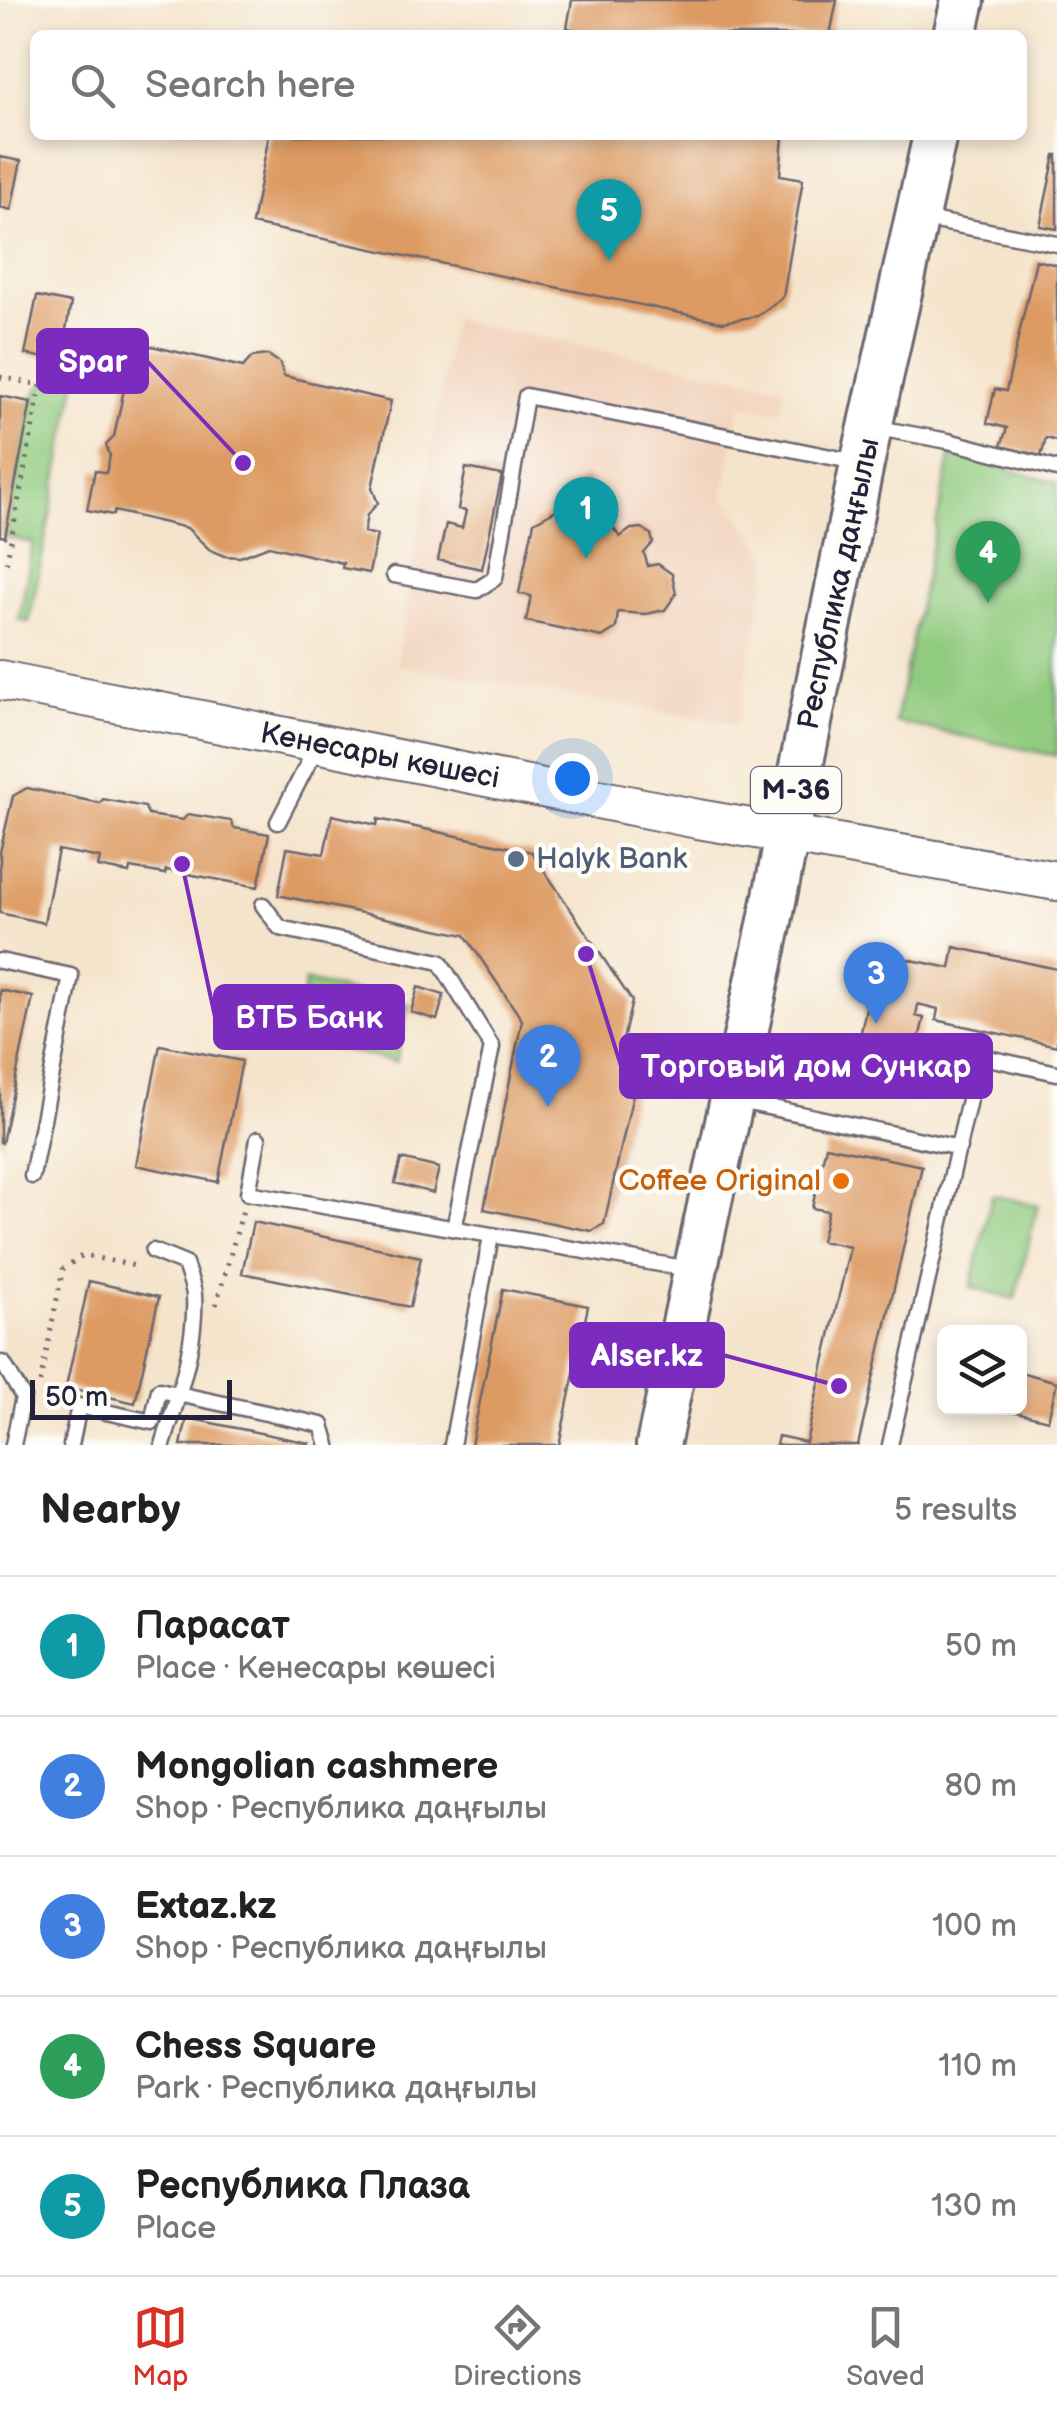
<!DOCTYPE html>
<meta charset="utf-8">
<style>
:root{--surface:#fff;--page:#f6f6f6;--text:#222;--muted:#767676;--line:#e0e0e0;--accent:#d93025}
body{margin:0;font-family:"Balsamiq Sans",sans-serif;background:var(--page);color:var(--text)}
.controls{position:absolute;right:30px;bottom:30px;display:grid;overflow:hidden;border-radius:15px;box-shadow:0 5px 15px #0003}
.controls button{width:90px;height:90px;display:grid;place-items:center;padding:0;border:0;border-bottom:2px solid var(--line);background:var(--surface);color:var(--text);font:50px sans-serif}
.scale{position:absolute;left:30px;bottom:25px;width:202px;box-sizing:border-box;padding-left:10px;border:5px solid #22223b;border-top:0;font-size:28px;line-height:35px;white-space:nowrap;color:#22223b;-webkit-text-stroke:8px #fdfcf7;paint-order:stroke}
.you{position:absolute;left:572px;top:778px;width:35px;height:35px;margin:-25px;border:8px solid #fff;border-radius:50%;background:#1a73e8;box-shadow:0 0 0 15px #1a73e833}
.badge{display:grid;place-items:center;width:65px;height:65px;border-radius:50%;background:var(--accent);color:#fff;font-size:32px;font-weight:700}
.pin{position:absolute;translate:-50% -82px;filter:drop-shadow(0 2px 5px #0008)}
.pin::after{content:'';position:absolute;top:52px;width:35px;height:30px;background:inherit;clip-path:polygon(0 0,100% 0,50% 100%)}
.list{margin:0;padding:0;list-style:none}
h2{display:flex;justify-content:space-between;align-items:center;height:130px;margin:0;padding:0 40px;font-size:42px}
h2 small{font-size:32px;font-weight:400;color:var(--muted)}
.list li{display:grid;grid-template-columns:65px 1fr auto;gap:30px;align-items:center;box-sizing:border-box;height:140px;padding:0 40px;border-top:2px solid var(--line)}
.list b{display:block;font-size:38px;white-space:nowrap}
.list p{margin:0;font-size:32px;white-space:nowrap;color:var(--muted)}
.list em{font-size:32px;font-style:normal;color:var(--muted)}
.icon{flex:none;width:55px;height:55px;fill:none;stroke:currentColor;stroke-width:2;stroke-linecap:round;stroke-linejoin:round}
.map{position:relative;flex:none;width:1057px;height:1445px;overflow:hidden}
.search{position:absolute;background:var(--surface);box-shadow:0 5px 15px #0003;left:30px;right:30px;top:30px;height:110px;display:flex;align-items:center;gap:25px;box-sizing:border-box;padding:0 35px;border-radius:15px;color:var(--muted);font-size:38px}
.sheet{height:830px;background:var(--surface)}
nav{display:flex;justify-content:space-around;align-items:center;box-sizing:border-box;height:140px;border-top:2px solid var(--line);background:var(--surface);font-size:28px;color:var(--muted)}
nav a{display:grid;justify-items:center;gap:5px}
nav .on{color:var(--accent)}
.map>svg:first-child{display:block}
.built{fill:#f2d4be}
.green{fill:#91cb7f;stroke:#5a765d;stroke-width:2.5}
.building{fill:#dd9b63}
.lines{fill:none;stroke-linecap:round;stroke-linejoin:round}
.service-casing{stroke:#6c666e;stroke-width:19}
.secondary-casing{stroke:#6c666e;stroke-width:42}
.primary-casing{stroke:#6c666e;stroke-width:48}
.path{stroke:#6c666e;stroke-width:5;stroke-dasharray:2.5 8;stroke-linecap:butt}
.service{stroke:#fff;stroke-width:14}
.secondary{stroke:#fff;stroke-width:38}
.primary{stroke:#fff;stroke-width:42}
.service-dot{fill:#5c6f8a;stroke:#fdfcf7;stroke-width:4}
.food-dot{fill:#e8710a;stroke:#fdfcf7;stroke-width:4}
.labels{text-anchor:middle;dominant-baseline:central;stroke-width:9;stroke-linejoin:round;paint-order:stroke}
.shield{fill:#fdfcf7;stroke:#646373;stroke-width:2.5}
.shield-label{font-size:28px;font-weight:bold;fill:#22223b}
.street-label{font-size:30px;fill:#22223b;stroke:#fdfcf7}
.service-label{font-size:30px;fill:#4e5e75;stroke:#fdfcf7;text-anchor:start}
.food-label{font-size:30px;fill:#c56008;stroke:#fdfcf7;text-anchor:end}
.leader{fill:none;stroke:#7b2cbf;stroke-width:4}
.callout-dot{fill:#7b2cbf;stroke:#fdfcf7;stroke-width:4}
.callout{fill:#7b2cbf;stroke:#7b2cbf;stroke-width:4}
.callout-label{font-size:32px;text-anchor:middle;font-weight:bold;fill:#fff}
</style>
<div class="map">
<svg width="1057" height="1445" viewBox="0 0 1057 1445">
<rect width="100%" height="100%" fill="#fdfcf7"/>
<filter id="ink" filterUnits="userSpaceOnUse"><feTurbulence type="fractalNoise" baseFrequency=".01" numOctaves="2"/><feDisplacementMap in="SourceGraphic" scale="20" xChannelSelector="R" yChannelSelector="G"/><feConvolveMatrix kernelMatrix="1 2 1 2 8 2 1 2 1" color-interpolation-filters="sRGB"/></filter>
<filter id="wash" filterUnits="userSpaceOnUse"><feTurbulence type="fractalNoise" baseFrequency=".0048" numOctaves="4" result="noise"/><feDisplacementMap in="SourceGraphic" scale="40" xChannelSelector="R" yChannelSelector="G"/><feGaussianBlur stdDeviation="2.25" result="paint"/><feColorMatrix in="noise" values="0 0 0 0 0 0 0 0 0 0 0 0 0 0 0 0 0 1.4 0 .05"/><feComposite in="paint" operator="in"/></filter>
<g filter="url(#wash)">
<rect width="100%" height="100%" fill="#f5e4cc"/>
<path class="built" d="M452,319L785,387L780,412L741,405L724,497L770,557L737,725L397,665Z"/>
<path class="green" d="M77,379L29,622L19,620L33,543L5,537L31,402L41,385Z
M951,453L1057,483V756L895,722Z
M306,981L409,1004L396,1062L293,1039Z
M992,1195L1038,1205L1015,1299L971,1287Z"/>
<g id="blocks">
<path class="building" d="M572,0H837L830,35H602L567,28Z
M269,135H783L780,175L803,179L783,297L757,316L723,322L252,224Z
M1055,155H1057V229L1040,226Z
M0,157L21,161L11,210L0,207Z
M1036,260L1057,265V441L1046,438L1041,456L1001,446L1007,428L987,423L995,389L1006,391Z
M37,296L71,303L60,361L25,354Z
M134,342L243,367L252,357L268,355L280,363L284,376L391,401L372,488L378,503L367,515L364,532L377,535L369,573L342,568L343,563L269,546L240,557L224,556L210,550L187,528L114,511L113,515L87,510L95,470L106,473L110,456L106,445L114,437Z
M0,396L31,402L5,537L0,536Z
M466,468L502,475L482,569L438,560L446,524L462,528L466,511L458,509Z
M585,477L592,486L585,491L620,537L631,529L642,528L651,534L653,543L644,553L648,566L658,564L672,574L676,594L665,610L646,614L618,612L616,628L602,637L526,621L531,596L519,593L534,522L567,504L560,493Z
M27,788L100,803L103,799L145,807L148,815L183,820L188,814L231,821L234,828L269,834L258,887L166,870L165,874L130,868L129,873L98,867L100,858L58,850L44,923L0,913V852L13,796Z
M332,815L377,825L378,819L532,852L632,1001L623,1040L644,1045L604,1224L591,1231L484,1209L522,1020L465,935L278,895L287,848L324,854Z
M954,947L1057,969V1046L936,1020L938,1009L918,1004L916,1016L924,1018L916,1051L908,1050L902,1074L911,1076L907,1095L850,1083L878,953L950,968Z
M418,987L444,995L437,1020L411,1012Z
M0,990L33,997L2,1143L0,1142Z
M160,1045L242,1061L218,1182L136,1165Z
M826,1146L922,1166L858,1445H776L778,1436L806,1442L850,1247L821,1241L828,1211L812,1208Z
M401,1159L439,1168L433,1193L395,1183Z
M253,1222L421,1257L410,1307L242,1273Z
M89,1281L159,1297L135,1403L66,1387Z
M503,1289L588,1306L559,1445H471Z
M1020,1372L1057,1382L1048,1420L1004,1409L1020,1408Z
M187,1418L309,1443L308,1445H181Z"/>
</g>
</g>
<g filter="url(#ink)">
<use href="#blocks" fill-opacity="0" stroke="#6c666e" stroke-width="2.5"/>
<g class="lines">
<defs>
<path id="service" d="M920,218L1057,244
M873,427L948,441L1057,469
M394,575L477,590L495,578L526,396L856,462
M278,822L318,744
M263,905L280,928L440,962L492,1047L454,1229
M0,961L71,976L32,1176
M735,1100L959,1148
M258,1139L248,1193L689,1269
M153,1251L185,1264C188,1274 193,1285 194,1295C197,1344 177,1399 163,1445
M3,1363L23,1397L13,1445
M71,1445L79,1406L152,1422L159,1390L322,1425L328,1445
M452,1445L491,1236
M890,1445L979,1056L1057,1073"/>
<path id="secondary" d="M0,680L698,819L1057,881"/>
<path id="primary" d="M955,35L963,0
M658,1445L770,921L862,464L935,135"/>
</defs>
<use href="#service" class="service-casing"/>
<use href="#secondary" class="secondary-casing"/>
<use href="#primary" class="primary-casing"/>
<path class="path" d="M0,377L41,385L5,570
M216,1305L243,1210
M40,1383L63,1269L83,1255L140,1267"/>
<use href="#service" class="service"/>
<use href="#secondary" class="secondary"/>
<use href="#primary" class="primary"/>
</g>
</g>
<circle class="service-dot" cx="516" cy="859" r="10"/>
<circle class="food-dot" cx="841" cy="1181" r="10"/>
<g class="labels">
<rect class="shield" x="751" y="767" width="90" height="46" rx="8"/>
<g class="shield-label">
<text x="796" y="790">M-36</text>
</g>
<g class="street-label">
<text transform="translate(839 584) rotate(-78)">Республика даңғылы</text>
<text transform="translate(380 756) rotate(11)">Кенесары көшесі</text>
</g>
<g class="service-label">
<text x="536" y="859">Halyk Bank</text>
</g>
<g class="food-label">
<text x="821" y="1181">Coffee Original</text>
</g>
</g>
<path class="leader" d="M243 463L147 361M182 864L215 1017M586 954L621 1066M839 1386L723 1355"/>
<g class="callout-dot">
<circle cx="243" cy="463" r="10"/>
<circle cx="182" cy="864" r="10"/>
<circle cx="586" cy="954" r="10"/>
<circle cx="839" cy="1386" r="10"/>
</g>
<g class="callout">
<rect x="38" y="330" width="109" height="62" rx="10"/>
<rect x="215" y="986" width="188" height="62" rx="10"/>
<rect x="621" y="1035" width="370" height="62" rx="10"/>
<rect x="571" y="1324" width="152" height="62" rx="10"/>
</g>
<g class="callout-label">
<text x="93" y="372">Spar</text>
<text x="309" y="1028">ВТБ Банк</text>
<text x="806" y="1077">Торговый дом Сункар</text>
<text x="647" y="1366">Alser.kz</text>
</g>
</svg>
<div class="controls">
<button><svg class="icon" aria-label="layers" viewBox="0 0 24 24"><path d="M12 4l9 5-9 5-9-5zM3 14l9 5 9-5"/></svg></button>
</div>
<div class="scale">50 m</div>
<div class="you"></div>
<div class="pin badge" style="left:586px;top:559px;background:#0f9aa8">1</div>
<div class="pin badge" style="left:548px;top:1107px;background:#3f7fe0">2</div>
<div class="pin badge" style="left:876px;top:1024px;background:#3f7fe0">3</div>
<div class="pin badge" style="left:988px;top:603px;background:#2e9e5b">4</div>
<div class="pin badge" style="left:609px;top:261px;background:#0f9aa8">5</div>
<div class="search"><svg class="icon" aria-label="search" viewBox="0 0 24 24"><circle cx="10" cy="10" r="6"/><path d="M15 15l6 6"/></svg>Search here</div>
</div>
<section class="sheet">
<h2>Nearby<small>5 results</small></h2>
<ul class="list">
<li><span class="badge" style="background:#0f9aa8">1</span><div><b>Парасат</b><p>Place · Кенесары көшесі</p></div><em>50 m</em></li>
<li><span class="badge" style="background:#3f7fe0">2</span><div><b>Mongolian cashmere</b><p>Shop · Республика даңғылы</p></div><em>80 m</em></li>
<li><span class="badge" style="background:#3f7fe0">3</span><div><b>Extaz.kz</b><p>Shop · Республика даңғылы</p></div><em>100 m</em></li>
<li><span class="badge" style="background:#2e9e5b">4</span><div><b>Chess Square</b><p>Park · Республика даңғылы</p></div><em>110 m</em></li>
<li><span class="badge" style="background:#0f9aa8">5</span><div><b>Республика Плаза</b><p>Place</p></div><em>130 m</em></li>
</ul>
</section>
<nav>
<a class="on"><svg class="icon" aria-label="map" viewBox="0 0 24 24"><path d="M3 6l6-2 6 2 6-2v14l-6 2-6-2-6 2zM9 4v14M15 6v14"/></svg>Map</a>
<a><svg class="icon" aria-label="directions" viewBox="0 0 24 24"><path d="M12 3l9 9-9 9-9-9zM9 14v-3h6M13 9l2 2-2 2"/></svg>Directions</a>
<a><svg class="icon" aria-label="saved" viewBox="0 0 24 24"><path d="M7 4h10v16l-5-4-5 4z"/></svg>Saved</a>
</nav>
